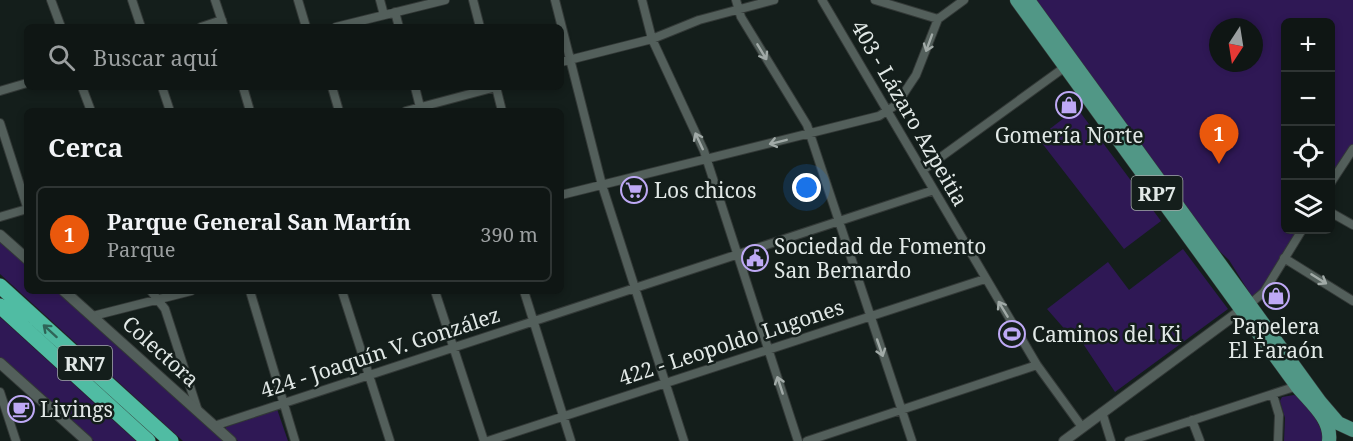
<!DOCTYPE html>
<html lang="es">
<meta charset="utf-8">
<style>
:root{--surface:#0f1614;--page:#181f1d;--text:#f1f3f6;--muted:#9b9fa0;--line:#2f3534;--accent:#ea580c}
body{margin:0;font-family:"Noto Serif",serif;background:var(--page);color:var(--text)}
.controls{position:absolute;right:18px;top:18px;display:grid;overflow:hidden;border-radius:9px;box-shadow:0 3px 9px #0003}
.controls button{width:54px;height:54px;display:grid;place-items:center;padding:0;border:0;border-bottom:2px solid var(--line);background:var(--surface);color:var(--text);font:30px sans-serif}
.compass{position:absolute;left:1209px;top:18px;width:54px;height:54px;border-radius:50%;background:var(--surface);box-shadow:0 3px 9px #0003;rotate:192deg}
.you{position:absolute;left:807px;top:188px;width:21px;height:21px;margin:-15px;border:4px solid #fff;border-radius:50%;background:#1a73e8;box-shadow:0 0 0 9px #1a73e833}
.badge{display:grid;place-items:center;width:39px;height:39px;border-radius:50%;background:var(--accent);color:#fff;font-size:20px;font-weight:700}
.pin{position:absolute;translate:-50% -50px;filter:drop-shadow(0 2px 3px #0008)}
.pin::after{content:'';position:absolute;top:32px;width:21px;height:18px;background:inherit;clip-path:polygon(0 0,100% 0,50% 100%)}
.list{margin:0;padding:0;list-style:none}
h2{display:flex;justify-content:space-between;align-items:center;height:78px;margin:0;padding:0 24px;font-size:26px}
h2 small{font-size:20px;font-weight:400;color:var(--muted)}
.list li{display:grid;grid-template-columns:39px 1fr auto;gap:18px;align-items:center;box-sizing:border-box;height:96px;margin:0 12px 12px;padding:0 12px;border:2px solid var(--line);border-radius:9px}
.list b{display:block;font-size:22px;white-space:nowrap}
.list p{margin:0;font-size:20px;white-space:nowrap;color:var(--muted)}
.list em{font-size:20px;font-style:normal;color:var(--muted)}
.icon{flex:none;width:33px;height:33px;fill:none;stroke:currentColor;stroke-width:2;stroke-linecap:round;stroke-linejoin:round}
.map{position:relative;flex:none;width:1353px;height:441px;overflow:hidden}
.search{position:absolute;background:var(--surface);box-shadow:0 3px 9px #0003;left:24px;top:24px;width:540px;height:66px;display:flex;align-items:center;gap:15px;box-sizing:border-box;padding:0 21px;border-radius:9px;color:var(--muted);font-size:22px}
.panel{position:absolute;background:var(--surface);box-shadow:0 3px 9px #0003;left:24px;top:108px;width:540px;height:186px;border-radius:9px}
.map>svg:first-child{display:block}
.green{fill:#2f1855;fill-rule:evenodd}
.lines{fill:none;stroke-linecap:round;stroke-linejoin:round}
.minor-casing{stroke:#333937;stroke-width:10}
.tertiary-casing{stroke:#333937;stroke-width:12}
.primary-casing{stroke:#333937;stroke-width:15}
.motorway-casing{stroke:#333937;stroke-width:16}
.minor{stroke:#535f5b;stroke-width:8}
.tertiary{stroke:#535f5b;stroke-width:10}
.primary{stroke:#519786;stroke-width:14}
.motorway{stroke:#50bca3;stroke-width:15}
.oneway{stroke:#a1aaa7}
.oneway2{stroke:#2f6558}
.labels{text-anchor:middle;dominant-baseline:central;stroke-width:5;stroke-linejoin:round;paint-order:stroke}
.shield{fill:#141e1b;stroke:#a4aba9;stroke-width:1.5}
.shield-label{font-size:20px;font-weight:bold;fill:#e1e8e6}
.street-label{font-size:21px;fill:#e1e8e6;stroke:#141e1b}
.poi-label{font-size:21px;fill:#e1e8e6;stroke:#141e1b;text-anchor:start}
</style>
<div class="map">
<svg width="1353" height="441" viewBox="0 0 1353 441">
<rect width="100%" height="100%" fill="#141e1b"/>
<path class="green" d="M1031,0H1353V146L1331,182L1330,22H1286V230H1301L1254,300L1229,260L1212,244ZM1218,27H1254V63H1218Z
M1077,108L1161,221L1124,249L1038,138Z
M0,238L27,261V291H64L230,441H183L0,274Z
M1183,249L1228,309L1115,392L1074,330L1068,333L1047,309L1108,262L1129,290Z
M0,317L136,441H94L0,357Z
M1294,395C1308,401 1321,426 1325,441H1284L1285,418L1280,401L1282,397Z
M277,409L288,441H238L226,430V427Z"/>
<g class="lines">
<defs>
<path id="minor" d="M51,0L61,27
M132,0L141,27
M215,0L224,27
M298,0L306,27
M380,0L384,15
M473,0L480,27
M555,0L602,185L684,441
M642,0L652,39L704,151L798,441
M736,0L741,17L807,125L912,441
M822,0L1037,365L1082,427
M875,0L938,19
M395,12L399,27
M201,27L222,20
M336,27L445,0
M561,62L652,39L699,20L774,0
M82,87L91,111
M162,87L170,111
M243,87L250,111
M332,87L339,111
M415,87L421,111
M496,87L502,111
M0,91L27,83
M406,111L496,87
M0,123L27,207
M923,170L1065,67
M1330,184L1353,149
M561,195L879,116L896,105L916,75L938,19L964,0
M1330,212L1353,225
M0,217L27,209
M1284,258L1353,301
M151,291L165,309L198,411
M250,291L295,441
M342,291L390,441
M435,291L484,441
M524,291L571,441
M1250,304L1264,292L1302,230
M93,316L191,291
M0,392L16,441
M1273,395L1279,415L1278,441
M1102,412L1111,441
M1192,420L1200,441
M214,426L934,190
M488,441L985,279
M807,441L1037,365
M1129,441L1297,386"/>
<path id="tertiary" d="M0,235L27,259
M64,291L231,441
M0,363L87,441
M1064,441L1247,306"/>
<path id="primary" d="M1017,0L1297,386C1310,402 1332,419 1329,441
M1030,3L1320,402L1338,423L1353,430"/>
<path id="motorway" d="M0,286L171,441
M0,306L148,441"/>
</defs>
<use href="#minor" class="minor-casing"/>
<use href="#tertiary" class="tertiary-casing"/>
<use href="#primary" class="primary-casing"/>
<use href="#motorway" class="motorway-casing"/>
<use href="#minor" class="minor"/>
<use href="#tertiary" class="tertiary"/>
<use href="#primary" class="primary"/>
<use href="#motorway" class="motorway"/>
</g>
<defs><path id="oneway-shaft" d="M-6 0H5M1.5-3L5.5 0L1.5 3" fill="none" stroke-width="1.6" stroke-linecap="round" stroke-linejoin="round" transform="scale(1.5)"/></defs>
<g class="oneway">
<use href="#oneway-shaft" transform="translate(929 43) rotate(110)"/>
<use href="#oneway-shaft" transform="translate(762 52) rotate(59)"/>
<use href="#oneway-shaft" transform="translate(699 141) rotate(-115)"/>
<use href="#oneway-shaft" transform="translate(778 142) rotate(166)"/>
<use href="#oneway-shaft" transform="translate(1319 279) rotate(32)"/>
<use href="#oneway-shaft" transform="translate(1003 309) rotate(-121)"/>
<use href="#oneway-shaft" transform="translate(880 348) rotate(71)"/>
<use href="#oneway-shaft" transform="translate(780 385) rotate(-108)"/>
</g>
<use class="oneway2" href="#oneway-shaft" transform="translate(50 331) rotate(-138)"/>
<defs>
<symbol id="shop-ring" viewBox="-11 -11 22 22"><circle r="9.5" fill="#141e1b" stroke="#bea9f5" stroke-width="1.5"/><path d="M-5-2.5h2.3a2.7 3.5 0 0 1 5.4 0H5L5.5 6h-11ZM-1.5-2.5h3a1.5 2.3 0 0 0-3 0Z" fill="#bea9f5"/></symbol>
<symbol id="supermarket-ring" viewBox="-11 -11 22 22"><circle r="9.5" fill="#141e1b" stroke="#bea9f5" stroke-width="1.5"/><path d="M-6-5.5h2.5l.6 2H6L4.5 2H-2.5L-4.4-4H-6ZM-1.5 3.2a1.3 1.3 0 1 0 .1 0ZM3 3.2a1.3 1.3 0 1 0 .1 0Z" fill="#bea9f5"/></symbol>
<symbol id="civic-ring" viewBox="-11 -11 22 22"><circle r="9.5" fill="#141e1b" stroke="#bea9f5" stroke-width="1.5"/><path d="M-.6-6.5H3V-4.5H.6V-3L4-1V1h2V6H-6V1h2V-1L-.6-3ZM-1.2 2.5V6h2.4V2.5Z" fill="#bea9f5"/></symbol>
<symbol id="stadium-ring" viewBox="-11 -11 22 22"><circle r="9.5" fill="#141e1b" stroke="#bea9f5" stroke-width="1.5"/><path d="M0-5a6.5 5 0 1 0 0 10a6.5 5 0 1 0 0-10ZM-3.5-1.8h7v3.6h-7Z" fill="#bea9f5"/></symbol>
<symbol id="cafe-ring" viewBox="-11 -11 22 22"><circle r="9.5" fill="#141e1b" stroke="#bea9f5" stroke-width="1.5"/><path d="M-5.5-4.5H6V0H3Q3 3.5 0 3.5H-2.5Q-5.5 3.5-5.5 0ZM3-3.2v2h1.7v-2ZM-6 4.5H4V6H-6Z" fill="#bea9f5"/></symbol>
</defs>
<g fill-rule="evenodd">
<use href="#shop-ring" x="1054" y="90" width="30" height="30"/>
<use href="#supermarket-ring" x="619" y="175" width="30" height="30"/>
<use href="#civic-ring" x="740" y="243" width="30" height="30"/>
<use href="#shop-ring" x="1261" y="281" width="30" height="30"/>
<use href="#stadium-ring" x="997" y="319" width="30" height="30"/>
<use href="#cafe-ring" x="6" y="394" width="30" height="30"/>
</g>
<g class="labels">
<g class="shield">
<rect x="1131.5" y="176" width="51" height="34" rx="4.5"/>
<rect x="58" y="346" width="54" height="34" rx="4.5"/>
</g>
<g class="shield-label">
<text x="1157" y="193">RP7</text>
<text x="85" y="363">RN7</text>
</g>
<g class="street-label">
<text transform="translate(910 113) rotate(60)">403 - Lázaro Azpeitia</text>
<text transform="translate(731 342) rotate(-18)">422 - Leopoldo Lugones</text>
<text transform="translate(161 351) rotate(42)">Colectora</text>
<text transform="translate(380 352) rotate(-18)">424 - Joaquín V. González</text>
</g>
<g class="poi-label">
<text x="1069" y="135" text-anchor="middle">Gomería Norte</text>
<text x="654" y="190">Los chicos</text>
<text x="774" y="246">Sociedad de Fomento<tspan x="774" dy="24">San Bernardo</tspan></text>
<text x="1276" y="326" text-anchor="middle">Papelera<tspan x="1276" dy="24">El Faraón</tspan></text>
<text x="1032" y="334">Caminos del Ki</text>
<text x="40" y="409">Livings</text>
</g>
</g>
</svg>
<div class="controls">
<button>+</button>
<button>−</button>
<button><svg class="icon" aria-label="locate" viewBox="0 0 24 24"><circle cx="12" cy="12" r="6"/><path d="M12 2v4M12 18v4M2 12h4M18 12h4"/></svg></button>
<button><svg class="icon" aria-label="layers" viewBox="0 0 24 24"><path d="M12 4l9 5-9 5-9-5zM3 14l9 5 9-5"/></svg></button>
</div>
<svg class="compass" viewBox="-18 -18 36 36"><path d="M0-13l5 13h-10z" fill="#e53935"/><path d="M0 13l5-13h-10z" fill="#9b9fa0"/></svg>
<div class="you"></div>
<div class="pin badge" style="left:1219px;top:164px">1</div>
<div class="search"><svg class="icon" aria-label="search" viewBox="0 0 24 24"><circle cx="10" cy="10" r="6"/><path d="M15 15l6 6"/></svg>Buscar aquí</div>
<section class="panel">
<h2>Cerca<small></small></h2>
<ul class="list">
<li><span class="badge">1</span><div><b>Parque General San Martín</b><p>Parque</p></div><em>390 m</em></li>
</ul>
</section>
</div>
